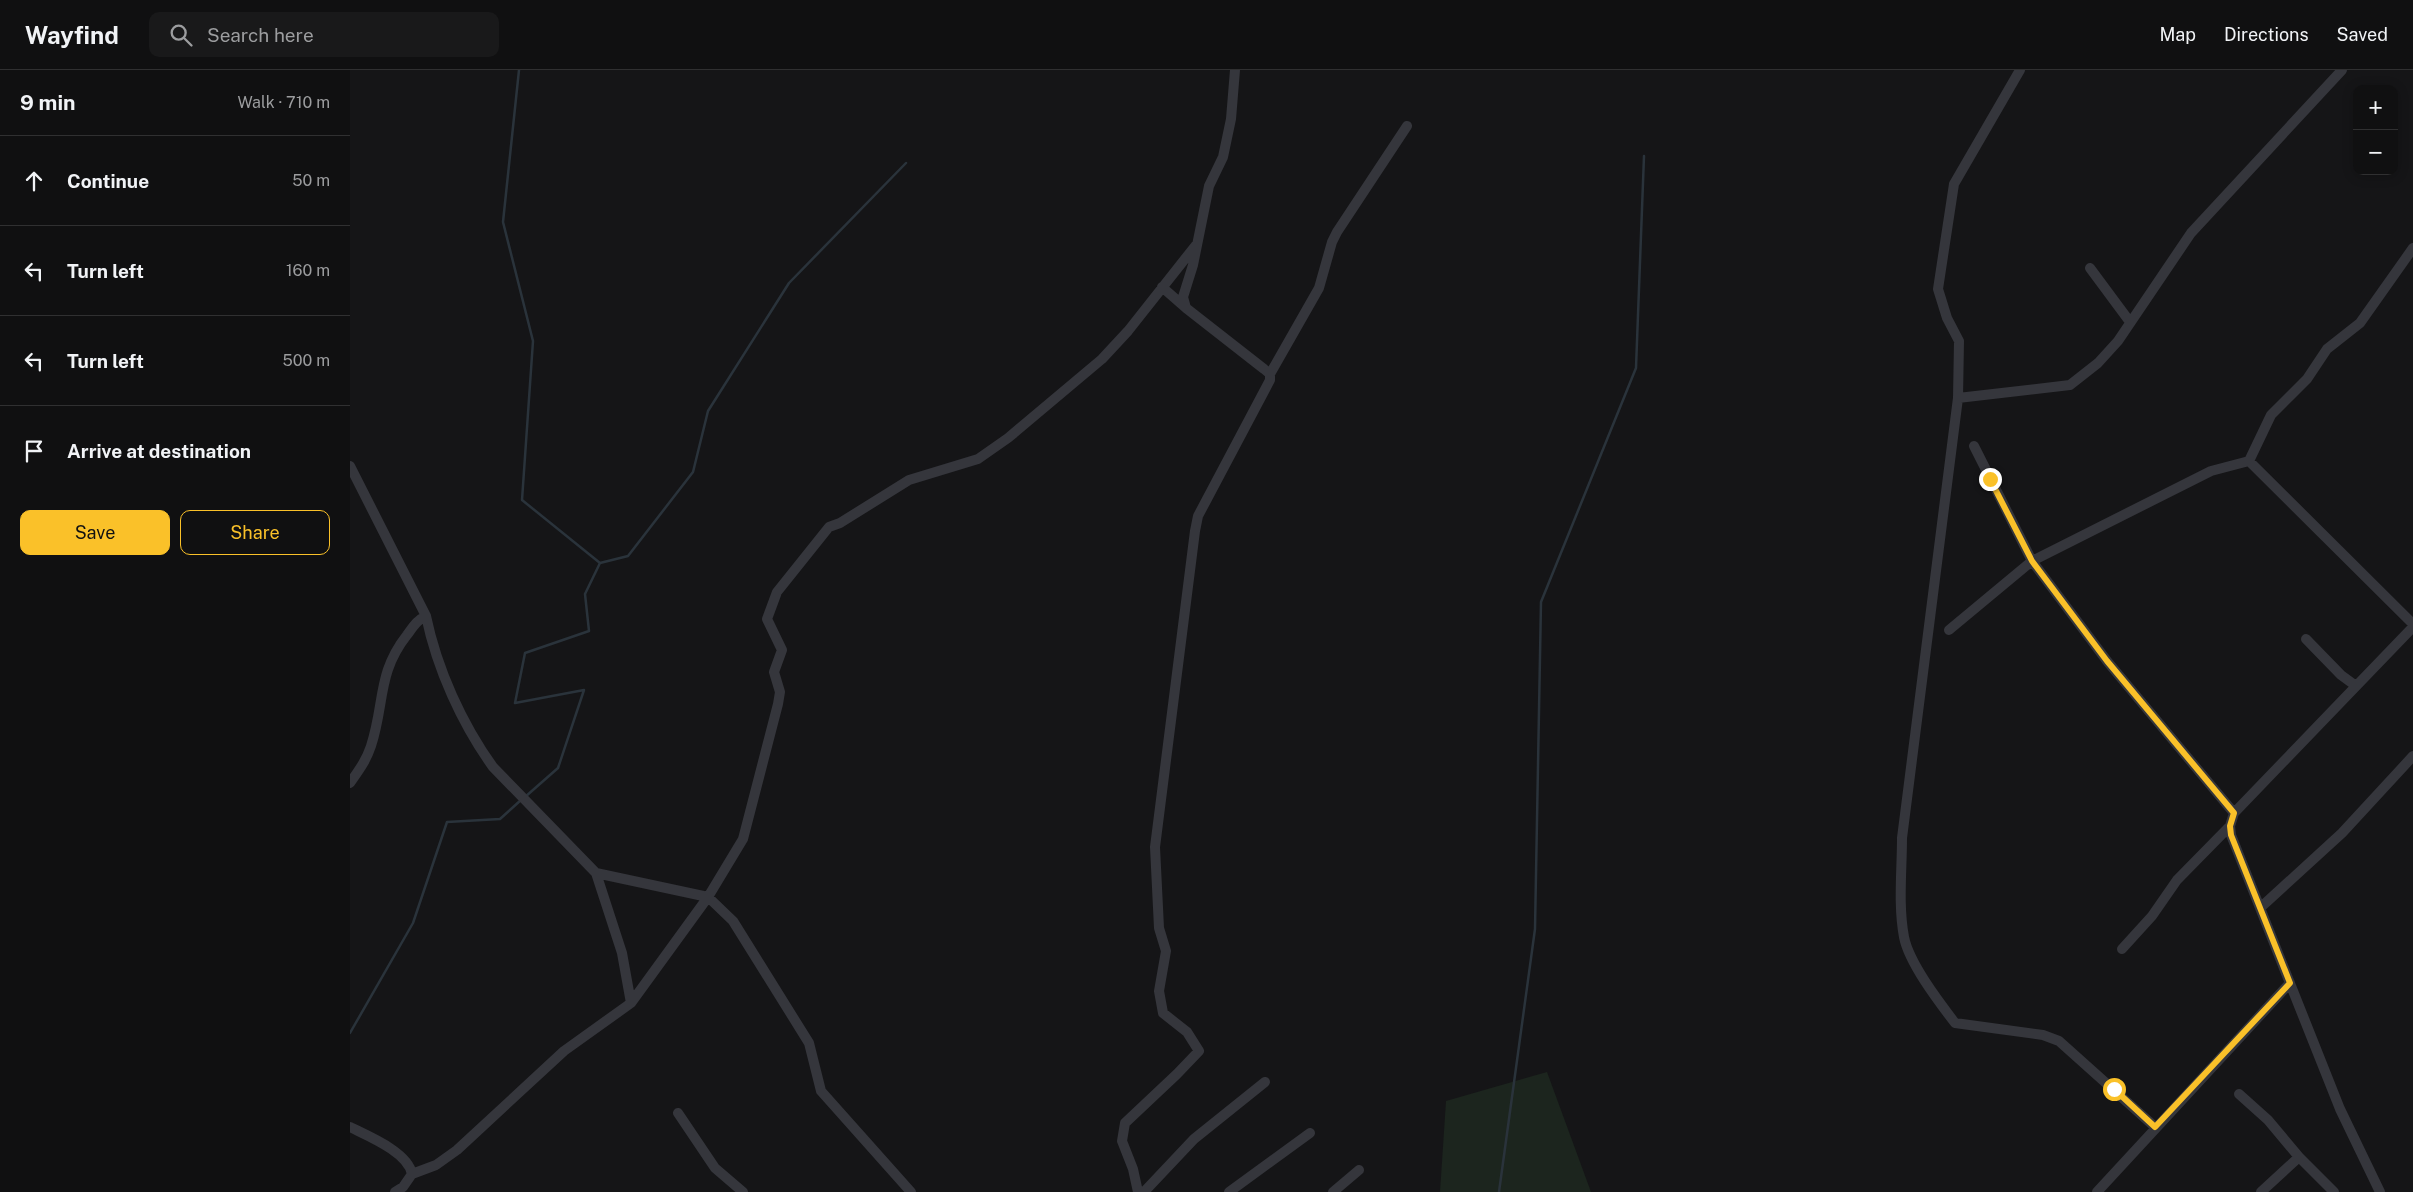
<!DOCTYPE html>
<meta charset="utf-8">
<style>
:root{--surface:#101011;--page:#19191a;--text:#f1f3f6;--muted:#9c9d9f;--line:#303031;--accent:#fac129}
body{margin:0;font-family:"Public Sans",sans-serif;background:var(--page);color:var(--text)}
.controls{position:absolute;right:15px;top:15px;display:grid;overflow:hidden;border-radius:10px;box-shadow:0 2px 12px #0003}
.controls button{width:45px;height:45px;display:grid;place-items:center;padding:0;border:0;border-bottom:1px solid var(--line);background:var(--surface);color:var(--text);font:25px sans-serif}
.stop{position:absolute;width:15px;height:15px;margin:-11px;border:4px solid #fac129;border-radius:50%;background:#fff}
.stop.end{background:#fac129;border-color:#fff;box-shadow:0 1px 5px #0008}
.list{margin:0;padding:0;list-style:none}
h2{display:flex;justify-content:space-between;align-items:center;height:65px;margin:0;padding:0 20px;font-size:21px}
h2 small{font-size:16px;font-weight:400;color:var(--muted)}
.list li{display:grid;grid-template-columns:32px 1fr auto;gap:15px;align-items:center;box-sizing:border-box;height:90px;padding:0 20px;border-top:1px solid var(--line)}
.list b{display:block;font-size:19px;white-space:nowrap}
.list em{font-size:16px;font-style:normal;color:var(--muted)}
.actions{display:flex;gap:10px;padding:15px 20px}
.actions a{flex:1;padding:11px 0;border:1px solid var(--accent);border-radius:10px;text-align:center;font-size:18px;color:var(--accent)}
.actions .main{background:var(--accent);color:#111}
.icon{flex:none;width:28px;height:28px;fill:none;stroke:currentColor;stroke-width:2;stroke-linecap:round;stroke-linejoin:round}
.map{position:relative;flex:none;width:2063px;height:1122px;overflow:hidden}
header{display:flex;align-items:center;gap:30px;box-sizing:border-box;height:70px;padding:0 25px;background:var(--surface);border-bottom:1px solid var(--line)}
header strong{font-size:24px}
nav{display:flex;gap:28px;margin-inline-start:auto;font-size:18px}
.search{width:350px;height:45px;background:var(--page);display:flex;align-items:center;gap:12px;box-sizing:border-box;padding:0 18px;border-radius:10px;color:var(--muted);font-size:19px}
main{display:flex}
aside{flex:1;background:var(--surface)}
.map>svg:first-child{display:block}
.green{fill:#1c251e}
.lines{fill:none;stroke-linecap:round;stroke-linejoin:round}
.stream{stroke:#2a333b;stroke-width:2.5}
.minor{stroke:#35363c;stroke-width:10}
.route{stroke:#fac129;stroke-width:6}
</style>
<header>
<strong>Wayfind</strong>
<div class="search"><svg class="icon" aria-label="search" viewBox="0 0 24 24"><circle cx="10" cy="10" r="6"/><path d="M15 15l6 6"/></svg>Search here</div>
<nav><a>Map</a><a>Directions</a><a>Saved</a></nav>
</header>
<main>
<aside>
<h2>9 min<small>Walk · 710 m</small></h2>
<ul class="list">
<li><svg class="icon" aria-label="ahead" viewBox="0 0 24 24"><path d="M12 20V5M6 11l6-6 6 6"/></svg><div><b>Continue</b></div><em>50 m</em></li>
<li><svg class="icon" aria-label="left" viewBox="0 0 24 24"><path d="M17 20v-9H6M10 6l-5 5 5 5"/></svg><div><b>Turn left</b></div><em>160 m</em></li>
<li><svg class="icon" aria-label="left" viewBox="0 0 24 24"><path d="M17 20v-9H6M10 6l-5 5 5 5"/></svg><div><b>Turn left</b></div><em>500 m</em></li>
<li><svg class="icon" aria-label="arrive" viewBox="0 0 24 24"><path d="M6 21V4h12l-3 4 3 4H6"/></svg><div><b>Arrive at destination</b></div></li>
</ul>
<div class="actions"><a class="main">Save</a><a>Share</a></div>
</aside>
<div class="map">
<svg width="2063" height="1122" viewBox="0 0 2063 1122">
<rect width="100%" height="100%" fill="#151517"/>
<path class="green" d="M1197,1002L1241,1122H1090L1096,1031Z"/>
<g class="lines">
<path class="stream" d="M169,0L153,152L183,271L172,430L250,493L235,524L239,561L175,583L165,633L234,620L208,698L175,727
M250,493L278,486L343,402L358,341L439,213L556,93
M0,963L63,853L97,752L150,749L171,730
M1149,1122L1185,859L1191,532L1286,298L1294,86"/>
<path class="minor" d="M1670,0L1604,114L1588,219L1597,248L1609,271L1608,328L1552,768C1552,800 1548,835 1554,867C1559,893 1589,932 1605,953L1693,965L1709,971L1805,1057
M1740,198L1780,252
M812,217L836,238
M920,304L969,218L982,172L987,162L1057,56
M1608,328L1720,315L1748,293L1768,271L1841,163L1992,0
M1624,376L1682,491L1757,591L1884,743
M1899,391L1921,345L1957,309L1977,279L2010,253L2063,178
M0,396L76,546C87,599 112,654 143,697L246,803L358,827L383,851L459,973L471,1021L561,1122
M1599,560L1682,491L1861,401L1899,391L2063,554
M1956,569L1991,605L2006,616
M0,713C9,700 16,691 21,676C35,633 27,603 57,565C63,557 67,550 76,546
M246,803L272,883L281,933L358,827L393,769L428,634L430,622L424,602L432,580L417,549L427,522L479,457L490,453L559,410L628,389L658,368L752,289L778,261L846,175
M1910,838L1992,763L2063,686
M1772,879L1802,846L1827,810L1880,756
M1889,1024L1918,1050L1949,1087L1984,1122
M328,1043L365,1098L393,1122
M0,1057C18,1066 58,1082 62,1104L53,1117L45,1122
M62,1104L86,1095L107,1080L214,981L281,933
M788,1122L783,1099L772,1071L775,1053L827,1004L849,981L837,962L813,943L809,921L816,881L809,858L805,777L845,461L848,446L920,310V304L914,299L836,238L833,227L843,195L859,116L873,87L881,49L885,0
M794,1122L844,1069L915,1012
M879,1122L960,1063
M983,1122L1009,1100
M1747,1122L1940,913
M1911,1122L1949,1087
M2030,1122L1990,1039L1881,765L1880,756L1884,743L2063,557"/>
</g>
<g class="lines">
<path class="route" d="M1640,409L1682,491L1757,591L1884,743L1880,756L1881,765L1940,913L1805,1057L1764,1019"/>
</g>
</svg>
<div class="controls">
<button>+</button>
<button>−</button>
</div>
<div class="stop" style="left:1764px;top:1019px"></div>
<div class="stop end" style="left:1640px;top:409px"></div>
</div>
</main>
